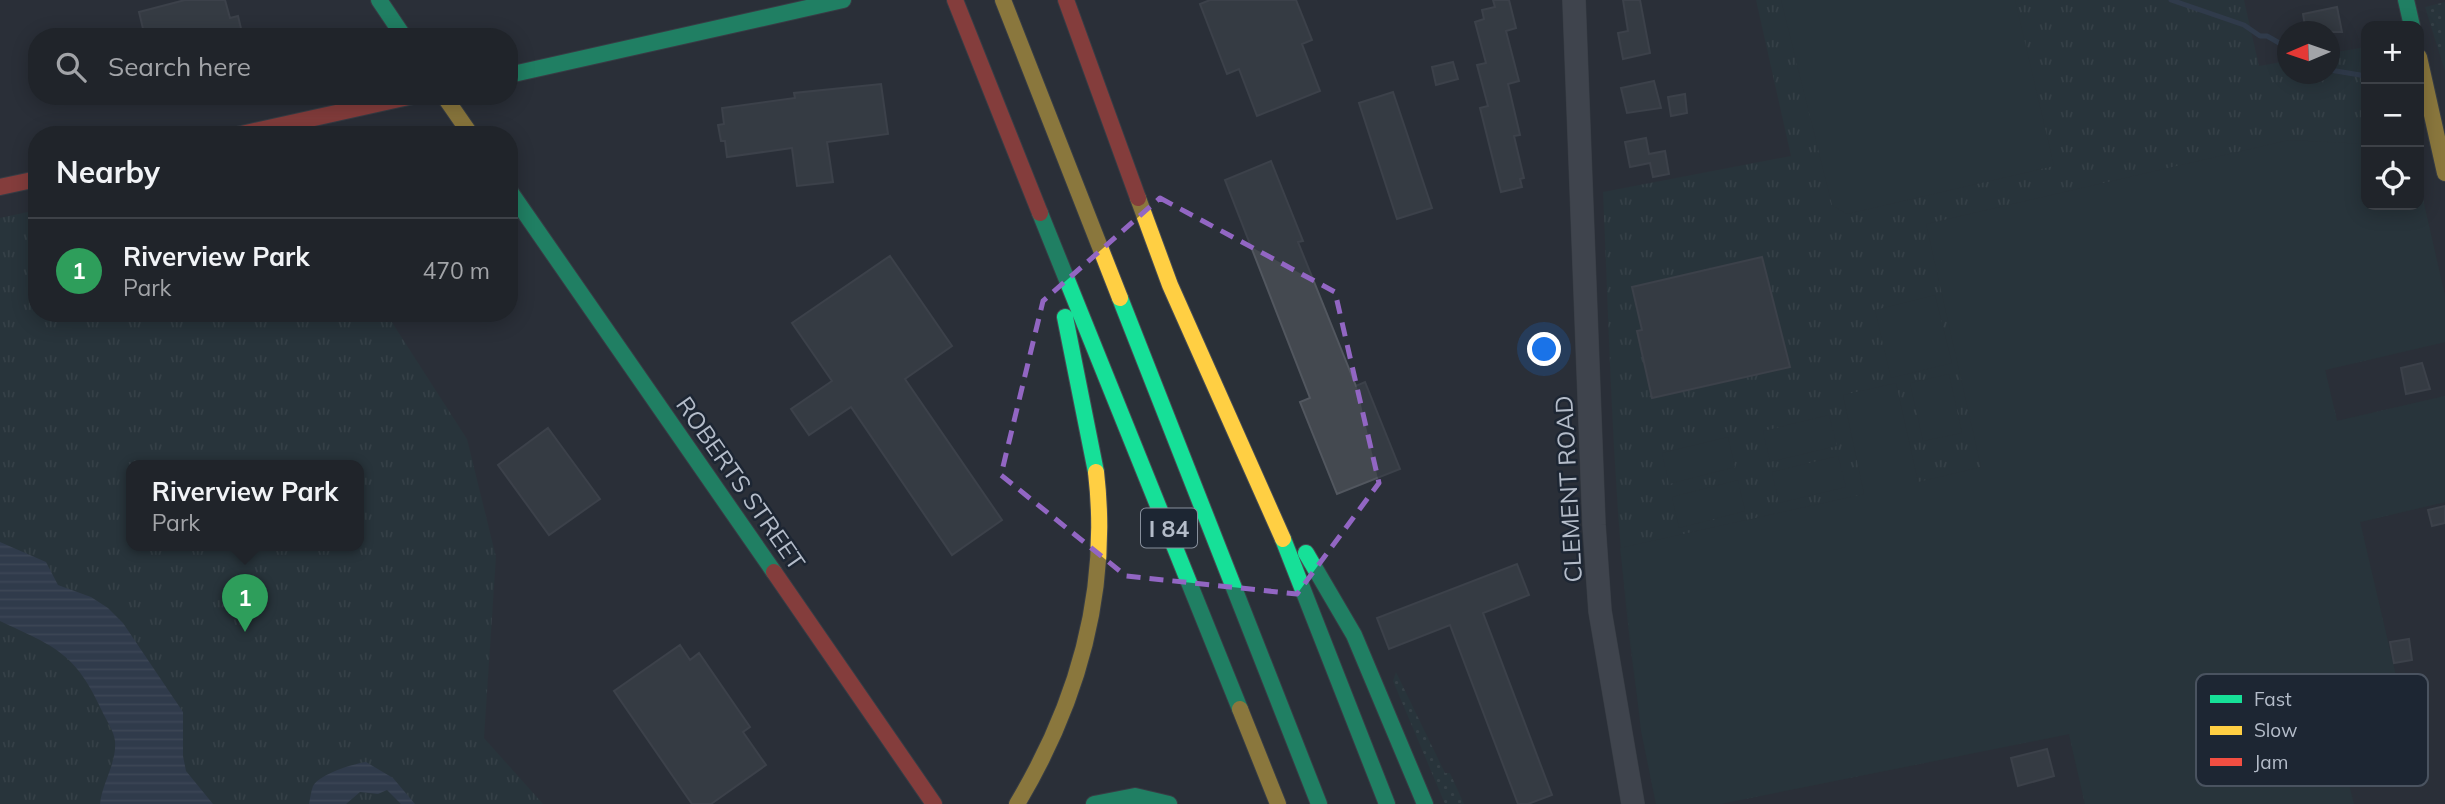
<!DOCTYPE html>
<meta charset="utf-8">
<style>
:root{--surface:#20242a;--page:#2d3036;--text:#f1f3f6;--muted:#a2a4a8;--line:#3d4147;--accent:#848b96}
body{margin:0;font-family:Mulish,sans-serif;background:var(--page);color:var(--text)}
.controls{position:absolute;right:21px;top:21px;display:grid;overflow:hidden;border-radius:14px;box-shadow:0 4px 18px #0003}
.controls button{width:63px;height:63px;display:grid;place-items:center;padding:0;border:0;border-bottom:2px solid var(--line);background:var(--surface);color:var(--text);font:35px sans-serif}
.compass{position:absolute;left:2277px;top:21px;width:63px;height:63px;border-radius:50%;background:var(--surface);box-shadow:0 4px 18px #0003;rotate:268deg}
.you{position:absolute;left:1545px;top:350px;width:24px;height:24px;margin:-18px;border:5px solid #fff;border-radius:50%;background:#1a73e8;box-shadow:0 0 0 10px #1a73e833}
.badge{display:grid;place-items:center;width:46px;height:46px;border-radius:50%;background:var(--accent);color:#fff;font-size:23px;font-weight:700}
.pin{position:absolute;translate:-50% -58px;filter:drop-shadow(0 2px 4px #0008)}
.pin::after{content:'';position:absolute;top:37px;width:24px;height:21px;background:inherit;clip-path:polygon(0 0,100% 0,50% 100%)}
.popup{position:absolute;left:126px;top:460px;width:238px;height:91px;box-sizing:border-box;display:grid;place-content:center;border-radius:14px;background:var(--surface);filter:drop-shadow(0 2px 5px #0005);font-size:23px;white-space:nowrap;color:var(--muted)}
.popup b{font-size:26px;color:var(--text)}
.popup::after{content:'';position:absolute;left:50%;top:100%;margin-left:-14px;border:14px solid transparent;border-top-color:var(--surface)}
.list{margin:0;padding:0;list-style:none}
h2{display:flex;justify-content:space-between;align-items:center;height:91px;margin:0;padding:0 28px;font-size:30px}
h2 small{font-size:23px;font-weight:400;color:var(--muted)}
.list li{display:grid;grid-template-columns:46px 1fr auto;gap:21px;align-items:center;box-sizing:border-box;height:105px;padding:0 28px;border-top:2px solid var(--line)}
.list b{display:block;font-size:26px;white-space:nowrap}
.list p{margin:0;font-size:23px;white-space:nowrap;color:var(--muted)}
.list em{font-size:23px;font-style:normal;color:var(--muted)}
.icon{flex:none;width:38px;height:38px;fill:none;stroke:currentColor;stroke-width:2;stroke-linecap:round;stroke-linejoin:round}
.map{position:relative;flex:none;width:2445px;height:804px;overflow:hidden}
.search{position:absolute;background:var(--surface);box-shadow:0 4px 18px #0003;left:28px;top:28px;width:490px;height:77px;display:flex;align-items:center;gap:18px;box-sizing:border-box;padding:0 24px;border-radius:28px;color:var(--muted);font-size:26px}
.panel{position:absolute;background:var(--surface);box-shadow:0 4px 18px #0003;left:28px;top:126px;width:490px;height:196px;border-radius:28px}
.map>svg:first-child{display:block}
.grass{fill:url(#grass-dots)}
.park{fill:url(#park-tufts);fill-rule:evenodd}
.pitch{fill:#273a3e}
.water{fill:url(#water-rules)}
.lines{fill:none;stroke-linecap:round;stroke-linejoin:round}
.stream{stroke:#384963;stroke-width:5}
.building{fill:#444950;stroke:#52575f;stroke-width:2}
.street-casing{stroke:#484c53;stroke-width:24}
.fast-casing{stroke:#484c53;stroke-width:18}
.slow-casing{stroke:#484c53;stroke-width:18}
.jam-casing{stroke:#484c53;stroke-width:18}
.street{stroke:#5a5e66;stroke-width:23}
.fast{stroke:#16e098;stroke-width:16}
.slow{stroke:#ffcf43;stroke-width:16}
.jam{stroke:#f24e42;stroke-width:16}
.marked{fill:none;stroke:#9266c3;stroke-width:5;stroke-dasharray:14 9;stroke-linejoin:round}
.labels{text-anchor:middle;dominant-baseline:central;stroke-width:5;stroke-linejoin:round;paint-order:stroke}
.shield{fill:#1d2633;stroke:#878f9c;stroke-width:2}
.shield-label{font-size:23px;font-weight:bold;fill:#b4bcc9}
.street-label{font-size:24px;fill:#b4bcc9;stroke:#1d2633}
.key{fill:#1d2633;stroke:#4a5360;stroke-width:2}
.key-label{font-size:19px;fill:#b4bcc9}
</style>
<div class="map">
<svg width="2445" height="804" viewBox="0 0 2445 804">
<defs>
<pattern id="grass-dots" width="8" height="8" patternUnits="userSpaceOnUse" patternTransform="scale(1.75)"><rect width="8" height="8" fill="#273a3e"/><path d="M2 2h.1M6 6h.1" fill="none" stroke="#445559" stroke-width="1.8" stroke-linecap="round"/></pattern>
<pattern id="park-tufts" width="24" height="20" patternUnits="userSpaceOnUse" patternTransform="scale(1.75)"><rect width="24" height="20" fill="#273a3e"/><path d="M3 7l-1-3M5 7V3M7 7l1-3M15 17l-1-3M17 17v-4M19 17l1-3" fill="none" stroke="#445559"/></pattern>
<pattern id="water-rules" width="6" height="5" patternUnits="userSpaceOnUse" patternTransform="scale(1.75)"><rect width="6" height="5" fill="#384963"/><path d="M0 2.5h6" fill="none" stroke="#526178"/></pattern>
</defs>
<rect width="100%" height="100%" fill="#2a3038"/>
<path class="grass" d="M2445,2V71L2425,7Z
M1396,672L1445,773H1450L1464,804H1445L1393,681Z"/>
<path class="park" d="M1756,0H2244L2259,66L2287,61L2288,74H2330V53L2366,47V205H2419V182L2445,296V342L2325,370L2337,421L2445,396V502L2360,522L2402,702L2331,718L2354,804H2085L2069,734L1720,804H1656C1614,602 1612,397 1603,192L1791,156Z
M37,210V313H324L326,319L386,313L467,439L496,557L484,738L543,804H0V218ZM131,466H359V546H131Z"/>
<path class="pitch" d="M1781,0H2015L2054,166L1847,214L1832,205Z
M2289,140L2366,144V205H2419V182L2445,296V342L2325,370L2337,421L2445,396V502L2360,522L2402,702L2331,718L2354,804H2085L2069,734L1720,804H1656L1641,731L1620,548L1864,494L1843,395L1896,383L1918,482L1981,467L1926,224Z
M1935,295L1952,363L1891,378L1875,310Z
M1949,374L1962,433L1923,441L1910,383Z
M1829,415L1837,446L1770,462L1763,431Z
M1728,437L1735,467L1669,484L1662,453Z
M1838,456L1846,487L1779,503L1772,472Z
M1738,480L1745,511L1679,528L1672,497Z"/>
<path class="water" d="M0,542L46,562L58,585L91,597L108,608L123,623L183,712V756L186,771L213,804H100C102,783 117,763 115,741C114,731 106,720 102,711C75,652 55,647 0,621Z
M366,762L393,778L415,804H401L387,790L378,794L360,792L346,804H309C310,799 311,791 313,786C320,774 352,764 366,762Z"/>
<g class="lines">
<path class="stream" d="M2171,0L2244,25L2260,36H2267L2288,48
M2330,70L2366,76"/>
</g>
<path class="building" d="M185,0H225L230,18L238,16L243,37H145L139,12Z
M1210,0H1296L1312,40L1302,44L1320,91L1257,116L1239,69L1227,74L1200,4Z
M1493,0H1509L1516,28L1506,31L1519,81L1508,84L1520,135L1514,136L1524,178L1520,179L1522,187L1501,192L1480,108L1488,106L1477,65L1486,63L1475,22L1484,19L1482,10L1495,7Z
M1623,0H1640L1650,53L1623,59L1618,33L1628,31Z
M2337,7L2342,32H2306L2303,14Z
M1453,62L1458,79L1436,85L1432,67Z
M1654,81L1661,108L1627,113L1621,88Z
M881,84L888,134L827,142L833,182L797,186L792,148L727,157L725,141H721L718,125L724,124L722,108L795,98L794,93Z
M1393,92L1432,208L1397,219L1359,103Z
M1685,94L1687,113L1671,116L1668,97Z
M1646,138L1649,154L1665,151L1669,174L1653,177L1650,163L1630,167L1625,142Z
M1271,161L1303,241L1298,242L1356,386L1365,382L1400,469L1337,494L1300,402L1310,398L1225,180Z
M890,256L952,346L905,379L1002,520L952,555L851,407L809,435L791,409L832,381L792,323Z
M1762,257L1790,367L1652,398L1637,331L1642,330L1632,287Z
M2422,363L2430,389L2406,394L2401,368Z
M548,428L600,499L549,535L498,465Z
M2445,506V523L2432,526L2428,510Z
M1517,564L1529,595L1483,613L1552,795L1528,804H1518L1450,625L1389,649L1377,618Z
M2409,639L2412,660L2394,663L2390,642Z
M680,645L690,660L699,653L750,727L743,732L766,765L711,804H692L614,691Z
M2047,749L2054,776L2018,786L2011,758Z"/>
<g class="lines">
<defs>
<path id="street" d="M1574,0L1594,525L1600,611L1633,804"/>
<path id="fast" d="M379,0L404,37
M2406,0L2412,26
M509,75L843,0
M509,190L774,572
M1040,213L1240,709
M1120,298L1319,804
M1065,317L1096,472
M1283,539L1387,804
M1306,553L1354,635L1425,804
M1094,804L1135,796L1169,804"/>
<path id="slow" d="M1003,0L1120,298
M2419,57L2445,173
M444,96L471,135
M1138,198L1170,285L1283,539
M1240,709L1278,804
M1017,804C1078,702 1110,592 1096,472"/>
<path id="jam" d="M955,0L1040,213
M1066,0L1138,198
M237,135L413,96
M0,187L37,179
M774,572L934,804"/>
</defs>
<use href="#street" class="street-casing"/>
<use href="#fast" class="fast-casing"/>
<use href="#slow" class="slow-casing"/>
<use href="#jam" class="jam-casing"/>
<use href="#street" class="street"/>
<use href="#fast" class="fast"/>
<use href="#slow" class="slow"/>
<use href="#jam" class="jam"/>
</g>
<path d="M0 0H2445V804H0ZM1160,198L1335,292L1379,483L1297,594L1126,576L1001,475L1043,301Z" fill="#2a3038" fill-opacity=".55" fill-rule="evenodd"/>
<path class="marked" d="M1160,198L1335,292L1379,483L1297,594L1126,576L1001,475L1043,301Z"/>
<g class="labels">
<rect class="shield" x="1141" y="508.5" width="56" height="39" rx="5"/>
<g class="shield-label">
<text x="1169" y="528">I 84</text>
</g>
<g class="street-label">
<text transform="translate(741 483) rotate(55)">ROBERTS STREET</text>
<text transform="translate(1568 489) rotate(-93)">CLEMENT ROAD</text>
</g>
</g>
<rect x="2196" y="674" width="232" height="112" rx="10" class="key"/>
<rect x="2210" y="695" width="32" height="8" fill="#16e098"/>
<rect x="2210" y="726" width="32" height="9" fill="#ffcf43"/>
<rect x="2210" y="758" width="32" height="8" fill="#f24e42"/>
<g class="key-label">
<text x="2254" y="706">Fast</text>
<text x="2254" y="737">Slow</text>
<text x="2254" y="769">Jam</text>
</g>
</svg>
<div class="controls">
<button>+</button>
<button>−</button>
<button><svg class="icon" aria-label="locate" viewBox="0 0 24 24"><circle cx="12" cy="12" r="6"/><path d="M12 2v4M12 18v4M2 12h4M18 12h4"/></svg></button>
</div>
<svg class="compass" viewBox="-18 -18 36 36"><path d="M0-13l5 13h-10z" fill="#e53935"/><path d="M0 13l5-13h-10z" fill="#a2a4a8"/></svg>
<div class="you"></div>
<div class="pin badge" style="left:245px;top:632px;background:#2e9e5b">1</div>
<div class="popup"><b>Riverview Park</b>Park</div>
<div class="search"><svg class="icon" aria-label="search" viewBox="0 0 24 24"><circle cx="10" cy="10" r="6"/><path d="M15 15l6 6"/></svg>Search here</div>
<section class="panel">
<h2>Nearby<small></small></h2>
<ul class="list">
<li><span class="badge" style="background:#2e9e5b">1</span><div><b>Riverview Park</b><p>Park</p></div><em>470 m</em></li>
</ul>
</section>
</div>
